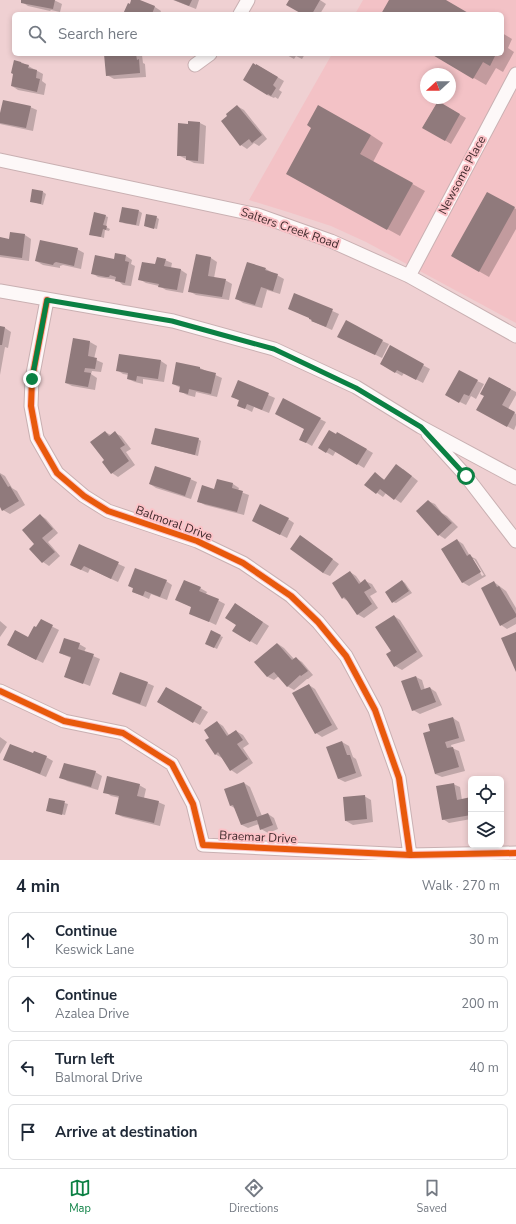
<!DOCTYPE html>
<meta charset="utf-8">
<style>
:root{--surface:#fff;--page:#f6f6f7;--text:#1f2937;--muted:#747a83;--line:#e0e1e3;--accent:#0b8043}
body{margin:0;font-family:"Nunito Sans",sans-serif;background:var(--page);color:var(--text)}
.controls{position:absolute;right:12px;bottom:12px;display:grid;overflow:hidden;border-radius:6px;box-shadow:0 2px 6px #0003}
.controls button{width:36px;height:36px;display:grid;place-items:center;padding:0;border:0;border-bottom:1px solid var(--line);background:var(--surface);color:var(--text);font:20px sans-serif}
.compass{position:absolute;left:420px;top:68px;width:36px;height:36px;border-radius:50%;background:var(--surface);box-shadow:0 2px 6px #0003;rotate:249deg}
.stop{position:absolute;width:12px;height:12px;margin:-9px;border:3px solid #0b8043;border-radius:50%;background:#fff}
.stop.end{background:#0b8043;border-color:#fff;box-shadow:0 1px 4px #0008}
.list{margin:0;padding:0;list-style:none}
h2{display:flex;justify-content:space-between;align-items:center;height:52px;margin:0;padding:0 16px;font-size:17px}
h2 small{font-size:13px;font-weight:400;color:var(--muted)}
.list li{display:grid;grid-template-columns:26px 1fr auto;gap:12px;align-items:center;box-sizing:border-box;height:56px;margin:0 8px 8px;padding:0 8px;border:1px solid var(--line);border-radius:6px}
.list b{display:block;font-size:15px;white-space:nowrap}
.list p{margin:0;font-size:13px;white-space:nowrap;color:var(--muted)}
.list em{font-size:13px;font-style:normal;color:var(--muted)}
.icon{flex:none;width:22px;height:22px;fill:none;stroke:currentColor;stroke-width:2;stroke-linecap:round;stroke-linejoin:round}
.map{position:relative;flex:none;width:516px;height:860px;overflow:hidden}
.search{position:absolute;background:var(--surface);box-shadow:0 2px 6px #0003;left:12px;right:12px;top:12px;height:44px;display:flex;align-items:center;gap:10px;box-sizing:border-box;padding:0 14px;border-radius:6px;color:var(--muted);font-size:15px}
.sheet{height:308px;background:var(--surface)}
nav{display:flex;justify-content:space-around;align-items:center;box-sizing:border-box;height:56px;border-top:1px solid var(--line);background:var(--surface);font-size:11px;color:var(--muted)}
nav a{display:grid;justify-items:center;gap:2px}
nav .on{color:var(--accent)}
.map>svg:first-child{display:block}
.built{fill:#f3c2c6;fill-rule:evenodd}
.shadow{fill:#0003;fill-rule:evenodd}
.building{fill:#907a7c}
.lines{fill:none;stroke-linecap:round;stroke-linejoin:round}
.street-casing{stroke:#c9b0b2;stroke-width:15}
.street{stroke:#fdf8f8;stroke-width:13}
.cycleway-casing{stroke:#fcc3c8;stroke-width:8}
.cycleway{stroke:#e8590c;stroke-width:6}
.route{stroke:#0b8043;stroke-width:5}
.labels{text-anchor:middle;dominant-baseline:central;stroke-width:4;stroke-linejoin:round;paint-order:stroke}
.street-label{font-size:12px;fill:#402a2c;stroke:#fcc3c8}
</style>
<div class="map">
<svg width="516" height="860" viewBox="0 0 516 860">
<rect width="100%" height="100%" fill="#efd0d2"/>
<path class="built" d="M363,0H516V323L366,242L331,226L288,212L249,200L332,54H502V14H355ZM426,74H450V98H426Z"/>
<path class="shadow" d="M23,0H54L62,4L60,12L51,10L50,11L28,6L22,2Z
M132,0H137L155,7L161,11L160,14H124Z
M173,0H199L196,9Z
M290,0H320L326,4L320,14H304Z
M502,33L512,39L508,48L514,52L503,72L496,68L486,85L432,54H502Z
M105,54H140L142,55L143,63L145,64L146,77L114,79L107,75Z
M285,54H305L302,59L296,56L294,59Z
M21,62L43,74L42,81L46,84L44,95L18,90L12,86Z
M257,65L284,81L279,90L282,92L278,99L275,97L274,98L267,95L256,66Z
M438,102L466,118L451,144L423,127Z
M237,106L244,110L267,139L259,146L254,143L247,149L241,145L229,116Z
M30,107L37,110L33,131L0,124V114Z
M200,123L206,126L204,164L194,163L178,155L189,125Z
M371,135L383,143L373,162L425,191L400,236L300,181Z
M43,192L46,194L43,205L31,201Z
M487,193L516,209V229L489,277L452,256Z
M139,211L142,213L139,226L123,223Z
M105,216L108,217L106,227L110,229L109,231L105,230L104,238L90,234Z
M156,217L159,219L157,229L145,226Z
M25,235L31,239L29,261L0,257V238L10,240Z
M77,249L84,253L81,269L63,265L60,266V268L43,265L36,261Z
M197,255L211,258L217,262L214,278L225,280L232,284L229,300L196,295L189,291Z
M126,256L132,260L131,264L135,266L131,286L123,285L117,280L98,277L92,273L115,260Z
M165,260L172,263L171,268L181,270L187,274L183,293L166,290L159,286L146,283L139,279L156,265Z
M247,264L266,269L284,279L280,294L267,290L262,308L243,303L237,299Z
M295,294L339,314L332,330L312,321Z
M0,327L5,328L11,332L8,348L5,347L0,375Z
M74,339L90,342L97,346L94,359L103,363L101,372L92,371L91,374L97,378L95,390L72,386L66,383Z
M345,340L382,341L389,344L382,358Z
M390,347L430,369L423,383L404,373L402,376L381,364Z
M161,361L167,365L164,382L143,379V384L135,382L128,379L129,375L123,374L117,370Z
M200,368L222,378L217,397L196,392L195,397L187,395L180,391L181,388L173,384Z
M490,378L516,392V395L508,409L516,414V425L514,430L478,410L485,396Z
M477,381L484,384L476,399L471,396L466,405L446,395Z
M239,382L275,398L269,413L254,407L252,412L238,405L240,401L233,397Z
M320,419L326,422L312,446L305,442Z
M105,432L111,435L115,433L121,436L131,449L126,452L135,465L118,477L112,473L105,461Z
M338,433L373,453L364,468L336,451L333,456L319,448Z
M198,439L201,441L198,456L152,444Z
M403,469L418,481L401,503L386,493L383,497L366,485L375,474L385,480Z
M0,473L5,476L12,488L17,491L25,505L10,514L3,510L0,505Z
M190,479L197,482L191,499L156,488L150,484Z
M233,484L239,488L238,491L249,495L244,515L205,505L198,501L215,490Z
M428,501L435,504L442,513L447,516L458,527L445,539L439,535Z
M40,515L46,519L58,533L48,542L60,556L49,566L43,562L36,545Z
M288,519L294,523L287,538L259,524Z
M301,536L339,564L330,576L323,573Z
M457,540L463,544L470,556L476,559L486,576L469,586L462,582ZM472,559H474L484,575L482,576Z
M79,546L125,567L118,582L90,569L88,573L77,568Z
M350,572L356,576L361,583L365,581L372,584L377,592L370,596L378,608L364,618L357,614L349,602L343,598Z
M166,581L172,585L167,600L151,594L149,599L133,592L134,589L129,586Z
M402,581L405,583L412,593L396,603L393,602Z
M494,582L506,591L516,608V624L507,629L501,625Z
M200,588L207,592L206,594L225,604L216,625L195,615L192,607L183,603Z
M235,604L269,626L257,645L234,631L237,625Z
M394,616L400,620L423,656L402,670L395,666Z
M0,621L7,627L0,637Z
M41,621L59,630L43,663L15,649L28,638L37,629Z
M220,636L223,637L217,649L209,645Z
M79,644L86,648L84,652L100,659L90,686L65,676L71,658L60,653Z
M278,644L284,648L294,659L296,658L302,662L313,675L308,679H307L294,690L287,686L279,676L274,680L268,677L256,663Z
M416,677L422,680L425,690L430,688L436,692L442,705L420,714L413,710Z
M147,683L154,686L146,707L119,697L113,694Z
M309,685L315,689L338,729L322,737L316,733Z
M166,688L208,712L200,725L158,702Z
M453,718L459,722L465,741L451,745L452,748L459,751L465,771L442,777L435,774L432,731Z
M217,722L223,726L229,735L236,731L243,735L249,744L243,748L253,763L237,774L231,770L222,758L215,754L210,738Z
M0,737L7,742L0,754Z
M342,742L349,746L353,757L356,759L362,776L345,782L339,779Z
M34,755L46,757L53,761L46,777L5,760Z
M95,772L102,776L98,790L67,781L61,777Z
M244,783L250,787L262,816L268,814L274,818L278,829L268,833L261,829L259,824L248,828L242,825L236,809L231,806Z
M453,784L460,787L462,800L471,798V819L449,823L443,819Z
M139,785L146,789L144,798L158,802L165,805L160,826L123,817L116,814L120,798L111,796L105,792Z
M364,796L371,800L373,822L353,825L346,821Z
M50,799L68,804L65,815L47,811Z"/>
<path class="building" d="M21,0H55L53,9L21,3Z
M131,0H140L155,6L152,14H123L128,3L130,4Z
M174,0H192L189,6Z
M289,0H320L312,14H302L286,5Z
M389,0H446L470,14H381Z
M104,54H136L137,60L139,59L140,73L106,76Z
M431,54H496L490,66L483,62L473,79Z
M14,60L21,62V63L29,65L28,68L37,70L36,78L40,79L37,92L11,86L13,74L11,73Z
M253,63L256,65V64L278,77L273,85L276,88L271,96L268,94L267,95L243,80Z
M3,100L31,106L26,128L0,123V113Z
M438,101L460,114L445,141L422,128Z
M237,105L262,135L252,143L249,139L240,146L221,121L227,116L226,114Z
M318,105L371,135L360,154L413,183L387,230L286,174L311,128L307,125Z
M188,121L200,122L198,161L186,160V156H177L178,123L188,124Z
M32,189L43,191L41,204L30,202Z
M487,192L515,207L479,272L451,256Z
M122,207L139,210L136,225L119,222Z
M94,212L106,215L103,225L107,226L106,230L103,229L101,237L89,235Z
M146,214L157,216L154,229L144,226Z
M10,232L25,234L22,258L0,255V237L9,239Z
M40,240L78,248L74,266L56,262L54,263L53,265L35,261Z
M115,253L126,255L125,261L129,262L125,283L115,281L116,277L110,275L109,277H106L91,274L95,255L114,259Z
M196,254L211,257L208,276L226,279L222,297L188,292Z
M157,257L166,259L164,266L181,269L177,290L158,287L159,284L138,280L142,262L155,264Z
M247,262L266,268L265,270L278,274L273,291L261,287L255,305L235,299Z
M294,293L333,309L326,327L311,321L312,320L309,319V318L288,309Z
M346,320L383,340L375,355L337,337Z
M0,326L5,327L2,345H0Z
M73,338L90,341L88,356L97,358L95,369L85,368L84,372L91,373L88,387L65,383Z
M390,345L424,364L416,380L397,370L395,373L380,364Z
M119,354L161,360L158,379L137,376L136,381L127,379L128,373L116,371Z
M176,362L200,367V369L216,373L211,394L189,389L188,394L179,392L180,386L172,384Z
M459,370L478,380L469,396L464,394L459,403L445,395Z
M489,377L511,389L502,405L515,412L507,427L476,410L484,396L480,394Z
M238,380L269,393L262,410L247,404L245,409L237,406L239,400L231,397Z
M283,398L321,418L306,443L299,440L304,429L275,414Z
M155,428L199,438L195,455L151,444Z
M329,430L336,434L337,432L367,449L357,465L329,448L326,453L318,448Z
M105,431L109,436L115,431L125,445L120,448L129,461L111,474L102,462L104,460L90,442Z
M396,464L412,476L394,500L380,489L376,494L364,485L375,472L384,480Z
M155,466L191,478L185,496L149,484Z
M0,474L8,487L10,486L19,501L2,511L0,507Z
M217,479L233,483L232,488L243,491L237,512L197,502L202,485L214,489Z
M428,500L452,523L438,536L416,511Z
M260,504L289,518L280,535L252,521Z
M40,514L53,529L42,538L55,552L42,563L29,549L34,544L22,530Z
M300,535L333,559L323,573L290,549Z
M457,539L467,556L470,554L481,572L462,583L441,549Z
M79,544L119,562L111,579L84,566L81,570L70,565Z
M135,568L167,580L160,597L145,591L143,596L132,592L133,588L128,586Z
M350,571L359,584L365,579L371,588L364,592L372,604L357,615L346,599L344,597L342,599L332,583Z
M184,580L201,587L199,591L219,599L209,622L189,614L191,607L175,600Z
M402,580L409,591L392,603L385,592Z
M494,581L497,587L499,586L516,614V617L500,626L481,588Z
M235,603L263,622L250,642L232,631L236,625L225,618Z
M394,615L417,652L394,667L386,654L391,651L375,627Z
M41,619L53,625L36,660L7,645L15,630L28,637L34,626L36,627Z
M211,630L221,635L214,648L205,644Z
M516,632V672L501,638Z
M64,638L80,643L78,649L94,654L83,684L64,677L71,657L59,653Z
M277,643L292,660L296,657L308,671L301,676L300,675L287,687L274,672L267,677L254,662Z
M120,672L148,682L140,704L112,694Z
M416,676L421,690L430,687L436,702L412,711L401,681Z
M309,684L332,725L315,734L292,693Z
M166,687L202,707L193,723L157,702Z
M453,717L459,738L445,742L447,748L453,747L459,767L435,774L423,733L430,731L428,724Z
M217,721L227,736L236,730L243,740L237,744L248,759L230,771L218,752L215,755L205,740L209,738L204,730Z
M342,741L347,755H350L356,773L338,779L326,747Z
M10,744L33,753L34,751L47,756L40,774L3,760Z
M64,763L96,771L91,787L59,778Z
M107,776L140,784L137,796L159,801L154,823L115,814L119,796L103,793Z
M244,782L257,817L268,813L273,825L260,830L257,820L241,825L233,805L230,806L224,789Z
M454,783L457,800L471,797V815L442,820L436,786Z
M365,795L367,819L345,821L343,797Z
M49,798L65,801L62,815L46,811Z"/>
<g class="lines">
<defs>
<path id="street" d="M240,14L248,0
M195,65L210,54
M0,160L258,215L331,241L409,276L516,336
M409,276L516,74
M0,291L173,321L274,349L356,387L421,427L516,478
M47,300L32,379L31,406L37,438L57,473L84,496L108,511L197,541L243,563L291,596L318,622L346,656L375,710L399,778L410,855
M428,434L466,476L516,541
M0,691L64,721L123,733L172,764L193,804L203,845L410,855L516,853"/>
</defs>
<use href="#street" class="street-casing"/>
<use href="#street" class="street"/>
<defs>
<path id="cycleway" d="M47,300L32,379L31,406L37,438L57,473L84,496L108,511L197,541L243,563L291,596L318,622L346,656L375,710L399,778L410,855
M0,691L64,721L123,733L172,764L193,804L203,845L410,855L516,853"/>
</defs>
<use href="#cycleway" class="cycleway-casing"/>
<use href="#cycleway" class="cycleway"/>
</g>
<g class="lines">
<path class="route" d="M32,379L47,300L172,321L274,349L356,388L421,427L466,476"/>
</g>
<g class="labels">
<g class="street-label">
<text transform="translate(462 175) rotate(-62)">Newsome Place</text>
<text transform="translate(290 228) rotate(19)">Salters Creek Road</text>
<text transform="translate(174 523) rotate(20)">Balmoral Drive</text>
<text transform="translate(258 837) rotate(3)">Braemar Drive</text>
</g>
</g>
</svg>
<div class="controls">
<button><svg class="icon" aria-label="locate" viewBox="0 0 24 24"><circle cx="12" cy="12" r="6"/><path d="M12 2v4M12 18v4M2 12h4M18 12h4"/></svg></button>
<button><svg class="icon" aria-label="layers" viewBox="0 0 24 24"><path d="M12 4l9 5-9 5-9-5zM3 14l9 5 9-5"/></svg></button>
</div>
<svg class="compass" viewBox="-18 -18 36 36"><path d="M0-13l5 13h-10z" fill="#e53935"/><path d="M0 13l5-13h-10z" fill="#747a83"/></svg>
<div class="stop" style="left:466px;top:476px"></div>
<div class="stop end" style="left:32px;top:379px"></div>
<div class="search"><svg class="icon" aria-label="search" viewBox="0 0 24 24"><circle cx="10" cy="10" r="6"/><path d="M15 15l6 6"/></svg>Search here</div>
</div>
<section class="sheet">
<h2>4 min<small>Walk · 270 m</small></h2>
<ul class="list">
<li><svg class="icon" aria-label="ahead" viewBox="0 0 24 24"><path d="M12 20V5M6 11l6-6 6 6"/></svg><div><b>Continue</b><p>Keswick Lane</p></div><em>30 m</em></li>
<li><svg class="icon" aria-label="ahead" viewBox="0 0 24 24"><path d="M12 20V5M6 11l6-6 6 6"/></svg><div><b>Continue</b><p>Azalea Drive</p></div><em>200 m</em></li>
<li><svg class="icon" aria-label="left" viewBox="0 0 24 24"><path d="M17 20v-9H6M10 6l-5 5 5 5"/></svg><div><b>Turn left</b><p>Balmoral Drive</p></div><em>40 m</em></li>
<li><svg class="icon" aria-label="arrive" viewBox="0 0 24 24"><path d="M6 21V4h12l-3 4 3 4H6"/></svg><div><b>Arrive at destination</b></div></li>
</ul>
</section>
<nav>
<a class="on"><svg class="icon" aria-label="map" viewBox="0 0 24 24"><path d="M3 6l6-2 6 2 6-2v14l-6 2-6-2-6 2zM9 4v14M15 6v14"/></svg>Map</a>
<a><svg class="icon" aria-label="directions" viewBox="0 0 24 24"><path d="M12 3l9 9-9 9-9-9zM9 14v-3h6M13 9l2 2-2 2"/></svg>Directions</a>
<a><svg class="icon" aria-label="saved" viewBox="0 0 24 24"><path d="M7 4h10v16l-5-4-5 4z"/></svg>Saved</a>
</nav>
